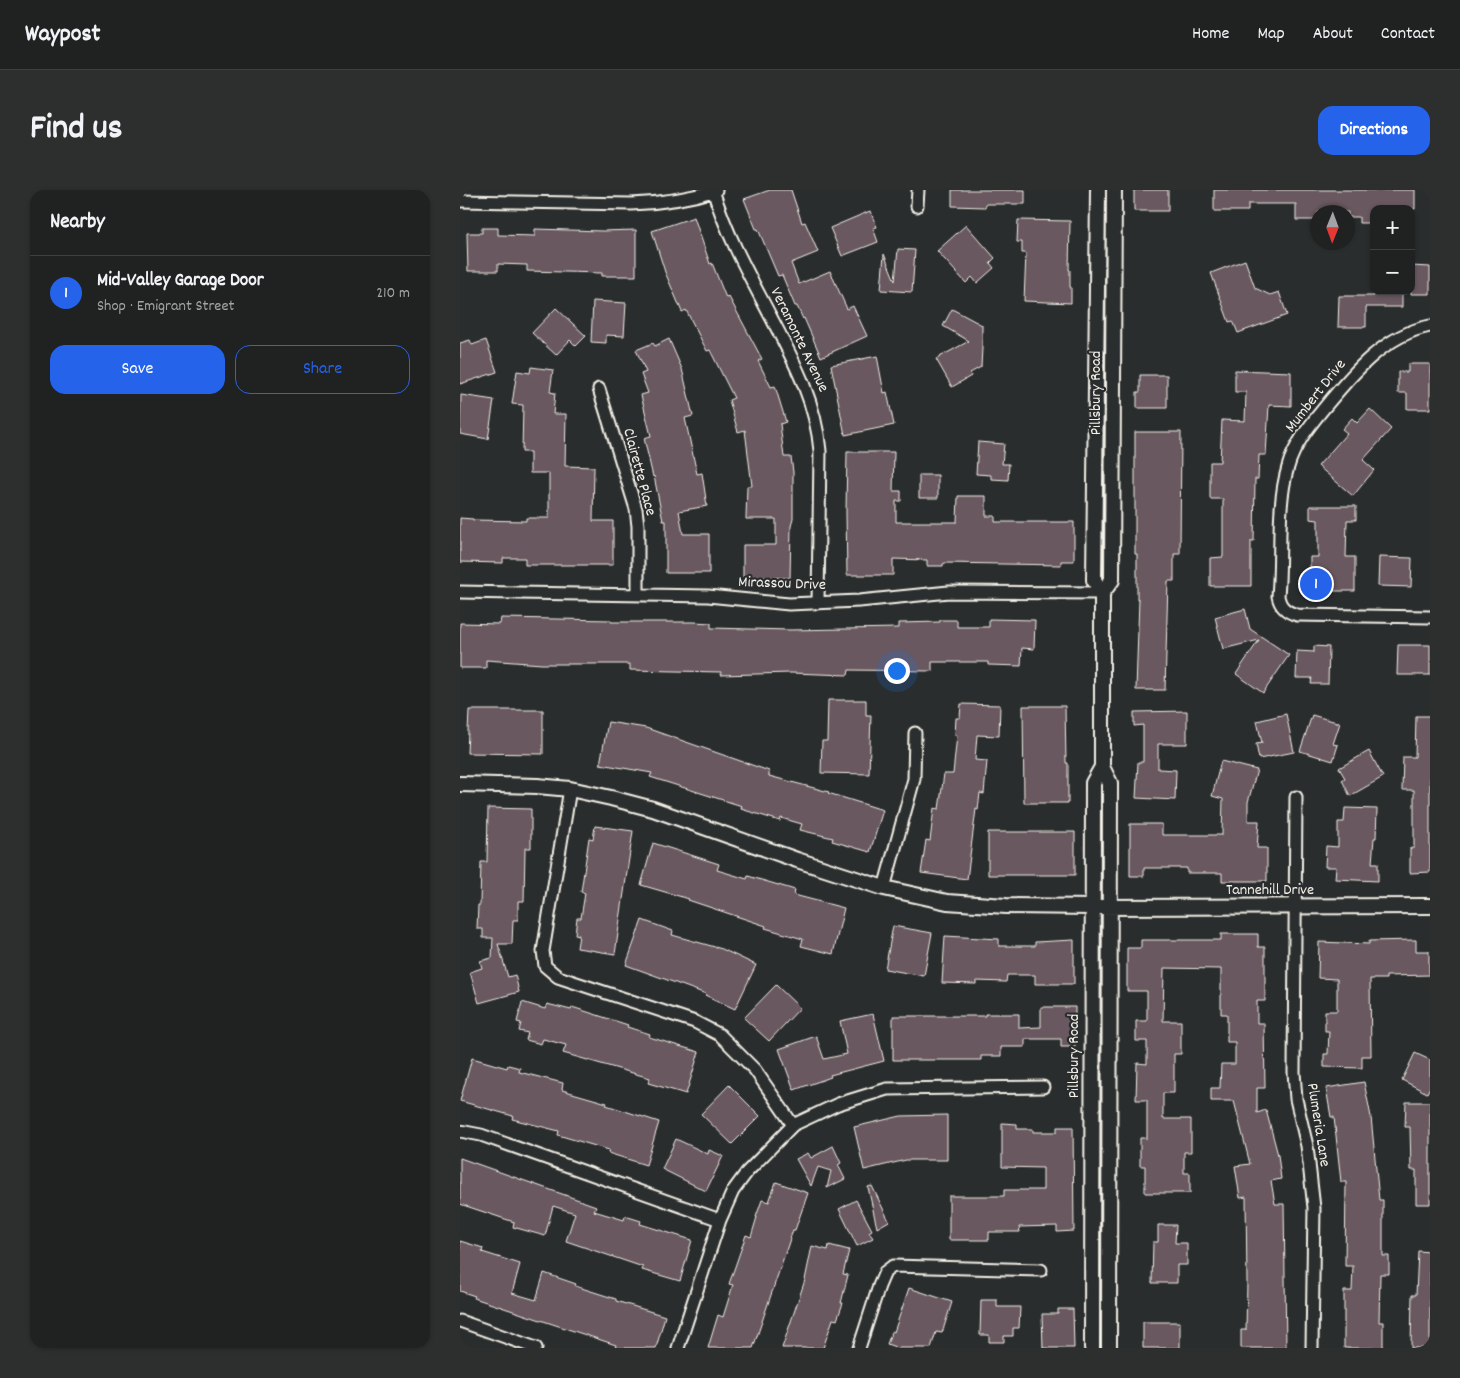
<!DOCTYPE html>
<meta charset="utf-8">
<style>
:root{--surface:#202222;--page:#2d2f2f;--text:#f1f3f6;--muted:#a2a4a5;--line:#3d3f40;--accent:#2563eb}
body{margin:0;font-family:Dekko,sans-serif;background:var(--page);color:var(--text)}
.controls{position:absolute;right:15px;top:15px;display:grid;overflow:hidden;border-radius:10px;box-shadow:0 1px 4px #0004}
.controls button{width:45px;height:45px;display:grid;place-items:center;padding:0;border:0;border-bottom:1px solid var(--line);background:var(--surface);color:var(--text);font:25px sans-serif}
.compass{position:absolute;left:850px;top:15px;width:45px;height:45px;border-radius:50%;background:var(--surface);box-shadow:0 1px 4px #0004;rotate:181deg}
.you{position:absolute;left:436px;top:480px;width:18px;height:18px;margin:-12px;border:4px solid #fff;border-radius:50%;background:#1a73e8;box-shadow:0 0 0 8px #1a73e833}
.badge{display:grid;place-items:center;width:32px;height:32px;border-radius:50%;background:var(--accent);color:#fff;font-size:16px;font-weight:700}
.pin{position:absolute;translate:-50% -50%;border:2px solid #fff;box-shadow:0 1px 5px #0006}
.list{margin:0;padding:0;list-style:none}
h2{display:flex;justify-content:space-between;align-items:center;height:65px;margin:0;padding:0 20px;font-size:21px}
h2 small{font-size:16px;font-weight:400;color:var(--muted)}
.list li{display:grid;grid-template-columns:32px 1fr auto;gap:15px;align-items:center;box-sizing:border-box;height:75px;padding:0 20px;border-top:1px solid var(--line)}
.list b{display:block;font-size:19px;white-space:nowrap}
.list p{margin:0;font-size:16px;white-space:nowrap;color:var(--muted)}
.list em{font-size:16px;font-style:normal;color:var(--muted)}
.actions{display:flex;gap:10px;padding:15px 20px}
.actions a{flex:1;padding:11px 0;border:1px solid var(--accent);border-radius:15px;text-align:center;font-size:18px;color:var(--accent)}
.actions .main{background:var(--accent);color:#fff}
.map{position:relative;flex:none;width:970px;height:1158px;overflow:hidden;border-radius:15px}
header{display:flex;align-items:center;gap:30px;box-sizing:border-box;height:70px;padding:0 25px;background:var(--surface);border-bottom:1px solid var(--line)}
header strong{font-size:24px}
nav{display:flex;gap:28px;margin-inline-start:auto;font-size:18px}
.intro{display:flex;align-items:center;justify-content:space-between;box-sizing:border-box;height:120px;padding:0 30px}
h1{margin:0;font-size:35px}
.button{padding:12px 22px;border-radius:15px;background:var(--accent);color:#fff;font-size:18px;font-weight:700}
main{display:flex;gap:30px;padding:0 30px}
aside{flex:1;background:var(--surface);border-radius:15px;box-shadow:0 1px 4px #0004}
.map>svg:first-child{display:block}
.building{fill:#69585f;stroke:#f4f1e8}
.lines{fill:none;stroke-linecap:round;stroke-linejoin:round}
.minor-casing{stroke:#f4f1e8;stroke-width:15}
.tertiary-casing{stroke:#f4f1e8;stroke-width:18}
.minor{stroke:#2a2d2e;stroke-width:11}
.tertiary{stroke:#2a2d2e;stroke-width:14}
.labels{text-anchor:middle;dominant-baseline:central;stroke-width:4.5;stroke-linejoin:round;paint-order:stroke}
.street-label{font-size:16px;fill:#f4f1e8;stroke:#2a2d2e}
</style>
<header>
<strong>Waypost</strong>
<nav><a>Home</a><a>Map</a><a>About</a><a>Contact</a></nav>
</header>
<div class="intro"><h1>Find us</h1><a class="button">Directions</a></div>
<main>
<aside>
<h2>Nearby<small></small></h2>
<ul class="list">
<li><span class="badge">1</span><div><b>Mid-Valley Garage Door</b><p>Shop · Emigrant Street</p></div><em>210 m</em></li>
</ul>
<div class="actions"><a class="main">Save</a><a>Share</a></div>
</aside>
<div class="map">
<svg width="970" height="1158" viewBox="0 0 970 1158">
<rect width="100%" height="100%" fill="#2a2d2e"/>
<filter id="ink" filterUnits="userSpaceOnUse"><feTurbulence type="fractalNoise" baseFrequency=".02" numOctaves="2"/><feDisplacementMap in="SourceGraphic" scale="10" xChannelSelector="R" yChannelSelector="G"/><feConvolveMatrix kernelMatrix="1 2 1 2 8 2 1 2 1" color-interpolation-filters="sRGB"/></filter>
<g filter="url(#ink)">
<path class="building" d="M310,0H331L342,33L345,32L358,62L331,73L339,94L370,81L387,119L393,116L407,146L361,167L344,128L343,129L337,116H335L322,85L318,86L298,39H296L284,9Z
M492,0H565V14H526L525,17L492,16Z
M674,0H708V21H674Z
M754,0H955V19H914V33H899V27H888V22H858V30H836V14H788V21H754Z
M410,21L417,37L413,38L418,52L382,66L370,38Z
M234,27L250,74L252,73L266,108L269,107L302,169L298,171L311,197L315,196L326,232L320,234L324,267H331L333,282V329L331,336L330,388L283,387V355H316V329H286L287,296H292L285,240L278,242L269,210L274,208L250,160L247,161L226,120L222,122L205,82L192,41Z
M558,30L610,31L609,80H610V97H611V113L564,111L566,63H562V52H557Z
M506,35L535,68L530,73L534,78L517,93L512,87L506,93L477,61Z
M22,38H38V45L75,46V39L142,41L176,40V86H142V83L67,81V75L38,74V81H8L7,43H22Z
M438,59L455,60L452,102L421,100L424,64L435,91Z
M785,70L795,98L810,105L819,102L827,125L778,143L773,131L769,132L751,83Z
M951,76L970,77V104H951Z
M914,101H942V117H906V137H878L879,106H914Z
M133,111L166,113L164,146L146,145V153L131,152Z
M96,118L126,146L116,156L110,150L96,165L72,143Z
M492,119L522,135V158L521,177L510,183L511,186L492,197L476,169L509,151L483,136Z
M209,149L222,179L233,226L225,228L237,284L242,283L247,316L219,321L223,344H249V383H206V331H203L194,286L193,287L184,248L191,246L181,205L188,203L181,184L186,182L176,160L193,153L195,156Z
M10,150L12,155L26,150L37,182L0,194V153Z
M417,166L424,203L427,202L434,235L385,245L371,175Z
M948,174H970V219H947V203H938V182H948Z
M71,177L93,180L90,202L95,203L93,224H106L105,276L134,277L133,331H153V375H65V368H43V373L0,372V328L13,329V330L66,331V328H89V283H70V262H62L63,215L52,214L57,181L70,183Z
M775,180L831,182V216L809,215L806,265H799L798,289H795L794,351H791V396H750V368L763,367V309H750V272H760L762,230L785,231L786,202H775Z
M680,185H707V218H677V202H680Z
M1,205L34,210L28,249L0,244Z
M910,219L931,239L903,270L914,280L893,306L858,276L887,243L882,239L892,228L897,233Z
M675,242H721L720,364H714V391H708L705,500H676L679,409H677V364H675Z
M518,252L544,254L542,274H549L548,290L531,289V285L516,284Z
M387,262H434L433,301H441V311H436V332H497L498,306H526V326H535V332H614V371H601V375L485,373L483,374V376H467V370L433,369V385H387L386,322Z
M459,285H478V308H459Z
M850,316H896V330H887L886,367H895V401H850V367H858V330L850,329Z
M919,367L952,368L951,397L918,396Z
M785,419L790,439L829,465L803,503L776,484L799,450L763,459L755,427Z
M41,428L151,430V432H234L251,433V438L330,440L439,438V433L480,432V430H497V437H529V429L575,430L574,459L562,458L561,476L528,475V472H472V481L389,480L388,485L331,483L261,485V482L170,480V474H82L26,470V478H0V433L40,434Z
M938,455H970V485H937Z
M854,456L869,457L868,494H851L852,488H836L837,461L854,462Z
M368,510H406V525H411L409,584L361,583L362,551H367Z
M501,514L540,515L539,546L517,545L515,570L527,571L524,604L520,603L518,620L516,619L507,689L461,683L466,650L470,651L474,618L479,619L484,584H493L497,545H495L496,528H500Z
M563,516H605L606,573H608V613H564Z
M9,520H83V564L7,563Z
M727,521V554H698V579L716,580L715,610L676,608L678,572H683V535L674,536V522Z
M826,524L834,562L799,569L796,554L802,553L797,531Z
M852,525L880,533L873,554L878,555L873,571L840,561Z
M956,526H970V682L950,683V658H954V600H942L943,567H955Z
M148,532L186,538L309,581V586L369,602L368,603L423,620L410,662L372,651L373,648L340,640L342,634L321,628L320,631L281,619L282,616L190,587L192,583L140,574Z
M909,561L923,587L890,606L882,590L885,588L879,578Z
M761,571L797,580L788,612V631H799L797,658H807V691H762V683H727V678H684V686H670V634H702V645H762L763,609L752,606Z
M28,618L71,619V658H65L64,711H58V730H53L52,754H38L48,787L55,785L59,802L19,813L10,782L22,778L20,771L32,768L33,748H23V739H17L18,715H20L21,672H27Z
M885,618L917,619L916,648H914L912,673H918V691L875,689L876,677H865L866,656L878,657V632H884Z
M135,636L173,641L155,764L117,758L119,745L115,744L117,728H121L125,703L121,702L129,648L133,649Z
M528,642H615V685H528Z
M193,653L259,674L257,680L287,689L288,686L335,700L334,705L384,718L373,764L341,756L343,749L305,738L306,736L228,710L229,709L181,695Z
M182,730L213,741L212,745L262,759L296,775L275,819L245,805L246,804L166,775Z
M433,736L472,743L464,786L425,779Z
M761,744H798V757H805V811H797V833H804L805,898H797V923L806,920L818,965L821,989L811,991L815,1014H824L826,1158H781V1140H786L787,1092L786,1007L780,1008L775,976L790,974L774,911H751V898H760L761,874H775V852H767V824H761V779L704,778L703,831H721V864H714V903H703V929H731V962H724V983H730V1003H685V976H680V948H687V910H676L677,873L687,874V851H676V831H687V801H667V758H681V750H761Z
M485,746L539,749V756H575V752L614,750V794H575V785H547L546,792L516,791V794L482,793Z
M956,750V761H969V785L926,786V789H910L911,866H902V878L864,877V864H868L869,841H865V821H877V789L858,788L859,752L909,754V751Z
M316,795L340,818L309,851L284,828Z
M62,812L85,819L87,814L111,820L112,817L168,835L167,837L190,844L189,847L239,862L226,904L188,893L190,888L103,863L106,855L83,849L81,854L66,850L68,843L59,841L61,833L57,832Z
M581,817H615V857H601V849H565V857H541V866H521V870H433V826H525V824H559V838L581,837Z
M413,824L424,871L370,885L371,887L334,900L319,859L356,846L364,869L387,864L380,831Z
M955,863L970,870V897L967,903L942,890Z
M12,868L47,878L48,875L60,878L59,882L103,893L102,900L147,913L146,915L199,932L186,975L148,963L149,960L98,945L99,941L52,929L53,926L0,911Z
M904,892L911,927L919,1010H923V1066H929V1084H920L919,1132H923V1158H884V1101H892L893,1076H885L886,992H881L874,927H871L866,898Z
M269,895L300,926L272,954L241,924Z
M946,912H970V1014H956V980H951L950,937H945Z
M487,925V970H446L404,980L394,937L441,926Z
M542,933L557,934V939H573V942H597V937H613L614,1041L597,1042V1036L559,1037L560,1042H529V1050H489V1006H544V1000H583V978L542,977Z
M216,949L248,964L249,960L263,966L246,1001L202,979Z
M373,956L381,973L378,975L385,989L367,998L371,981L358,977L351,996L336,969L348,963L351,968Z
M0,968L136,1016L134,1021L164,1030L165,1026L181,1031L180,1034L232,1050L220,1091L182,1080L183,1077L106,1051L115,1023L93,1016L85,1046L53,1037L54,1032L0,1014Z
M316,992L348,1003L335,1040H333L293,1158H248L258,1125L263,1127L273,1095L269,1094L286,1045L291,1047L297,1027H296L302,1010L309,1012Z
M412,996L429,1031L417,1038L408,997Z
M396,1010L412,1040L409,1042L413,1048L397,1056L379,1019Z
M698,1035H716L715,1053H727V1075H717V1093H692L693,1052H698Z
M0,1051L23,1058L22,1062L60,1074L52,1103L76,1110L84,1083L116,1094L115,1096L156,1109V1111L205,1126L196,1158H155L156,1155L14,1108L15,1106L0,1101Z
M369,1055L389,1060L383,1084L388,1085L381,1113H383L377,1130L373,1129L363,1158H322L345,1090L352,1056L368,1060Z
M958,1061L970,1062V1158H951L952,1105H956Z
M449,1098L492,1112L482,1143L476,1142L471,1158H438L427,1154L432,1141L434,1142Z
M521,1110H537V1117H560L559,1138H553V1146H544V1152H529V1145H520Z
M598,1119H613L614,1158H583L582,1124H598Z
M683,1132H720V1158H683Z"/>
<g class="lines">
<defs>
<path id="minor" d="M253,0C267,46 290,87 312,129C334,171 356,212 360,261L358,413
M0,11L171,14C200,13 228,9 256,0
M457,16L458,0
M970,136C924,145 892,184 864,218C850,235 834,255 828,277C816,317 822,364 818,406C820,417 826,422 837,425L970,427
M139,199L176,319L178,336V404
M0,402L248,406L329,414L399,411L489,402L642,403
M110,599L83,761L85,776L98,787L235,832L260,845L295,880L333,935L287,982L273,1001L260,1030L218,1158
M836,607L834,882L836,909L847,956L854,1018L852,1158
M424,698L454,589L455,543
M333,935L378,914L427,899L583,897
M0,941L21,945L260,1030
M0,1131L76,1158
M399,1158L419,1096L425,1082L433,1076L581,1080"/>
<path id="tertiary" d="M638,0L634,390L642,403V577L650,593L649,1158
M642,403L652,390L654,0
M0,594L77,596L110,599L151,608L193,619L337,670L424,698L487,712L546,716L632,717L970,716
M632,1158L633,593L642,577"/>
</defs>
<use href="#minor" class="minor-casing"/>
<use href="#tertiary" class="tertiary-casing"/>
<use href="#minor" class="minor"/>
<use href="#tertiary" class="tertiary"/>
</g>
</g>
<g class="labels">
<g class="street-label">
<text transform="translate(339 150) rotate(64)">Veramonte Avenue</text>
<text transform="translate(636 203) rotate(-90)">Pillsbury Road</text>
<text transform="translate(856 206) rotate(-52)">Mumbert Drive</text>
<text transform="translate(179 282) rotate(75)">Clairette Place</text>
<text transform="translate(322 394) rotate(2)">Mirassou Drive</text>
<text x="810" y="700">Tannehill Drive</text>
<text transform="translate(614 866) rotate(-90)">Pillsbury Road</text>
<text transform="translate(858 935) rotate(81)">Plumeria Lane</text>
</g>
</g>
</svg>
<div class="controls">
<button>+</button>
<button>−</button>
</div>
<svg class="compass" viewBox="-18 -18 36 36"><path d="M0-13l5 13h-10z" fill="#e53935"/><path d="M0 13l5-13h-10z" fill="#a2a4a5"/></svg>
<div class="you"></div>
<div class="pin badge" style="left:856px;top:394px">1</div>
</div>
</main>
